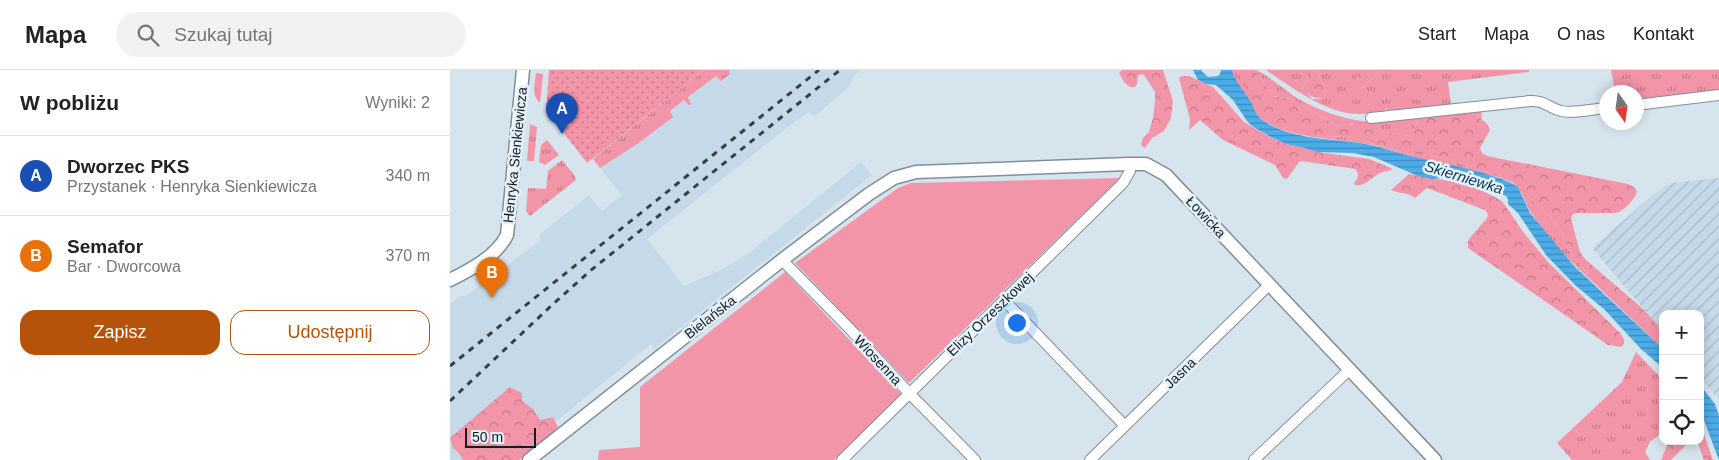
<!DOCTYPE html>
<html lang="pl">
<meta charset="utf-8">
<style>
:root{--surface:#fff;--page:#f2f2f2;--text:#222;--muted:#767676;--line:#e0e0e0;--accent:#b45309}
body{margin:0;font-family:Arial,sans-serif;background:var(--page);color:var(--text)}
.controls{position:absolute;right:15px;bottom:15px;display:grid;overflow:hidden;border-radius:10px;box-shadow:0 2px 12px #0003}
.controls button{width:45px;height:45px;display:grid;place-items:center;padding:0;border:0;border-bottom:1px solid var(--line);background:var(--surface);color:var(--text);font:25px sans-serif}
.compass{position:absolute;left:1149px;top:15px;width:45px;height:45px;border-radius:50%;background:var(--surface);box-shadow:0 2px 12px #0003;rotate:167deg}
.scale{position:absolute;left:15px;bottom:12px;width:71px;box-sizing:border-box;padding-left:5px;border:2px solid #171c1f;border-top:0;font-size:14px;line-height:18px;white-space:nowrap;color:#171c1f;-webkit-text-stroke:4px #e3f1fb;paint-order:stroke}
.you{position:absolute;left:566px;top:252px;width:18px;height:18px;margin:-12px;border:4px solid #fff;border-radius:50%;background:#1a73e8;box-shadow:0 0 0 8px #1a73e833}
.badge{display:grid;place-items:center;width:32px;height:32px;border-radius:50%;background:var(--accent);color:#fff;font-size:16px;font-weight:700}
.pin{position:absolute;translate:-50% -41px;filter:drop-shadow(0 1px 2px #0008)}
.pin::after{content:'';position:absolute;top:26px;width:18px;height:15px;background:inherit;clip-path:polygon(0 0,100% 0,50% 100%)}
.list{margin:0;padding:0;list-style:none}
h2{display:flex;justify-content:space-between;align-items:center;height:65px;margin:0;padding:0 20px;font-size:21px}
h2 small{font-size:16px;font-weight:400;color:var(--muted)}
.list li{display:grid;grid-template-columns:32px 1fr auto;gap:15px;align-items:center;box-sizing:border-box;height:80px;padding:0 20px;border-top:1px solid var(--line)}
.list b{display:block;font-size:19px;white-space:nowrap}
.list p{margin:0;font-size:16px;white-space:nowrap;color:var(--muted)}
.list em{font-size:16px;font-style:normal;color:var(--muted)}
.actions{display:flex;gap:10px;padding:15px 20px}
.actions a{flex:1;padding:11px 0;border:1px solid var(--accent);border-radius:15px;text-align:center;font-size:18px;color:var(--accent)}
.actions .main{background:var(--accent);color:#fff}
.icon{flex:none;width:28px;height:28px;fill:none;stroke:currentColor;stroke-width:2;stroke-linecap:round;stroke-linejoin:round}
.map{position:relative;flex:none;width:1269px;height:390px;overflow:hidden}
header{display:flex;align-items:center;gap:30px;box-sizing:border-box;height:70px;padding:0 25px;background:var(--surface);border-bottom:1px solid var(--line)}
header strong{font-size:24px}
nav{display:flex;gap:28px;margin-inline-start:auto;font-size:18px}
.search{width:350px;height:45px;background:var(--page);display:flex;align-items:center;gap:12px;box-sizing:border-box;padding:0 18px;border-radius:28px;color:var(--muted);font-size:19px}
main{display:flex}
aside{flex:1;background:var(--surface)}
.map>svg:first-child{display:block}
.built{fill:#c5d9e8}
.industrial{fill:url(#industrial-furrows)}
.grass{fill:url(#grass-tufts)}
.forest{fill:url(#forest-crowns)}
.park{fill:url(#park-dots)}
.garden{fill:#f395a8}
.water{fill:url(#water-rules)}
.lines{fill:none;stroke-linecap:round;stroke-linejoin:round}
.minor-casing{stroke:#828e97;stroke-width:12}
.tertiary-casing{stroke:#828e97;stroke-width:15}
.minor{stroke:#fff;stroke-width:10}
.tertiary{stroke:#fff;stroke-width:12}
.rail{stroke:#394044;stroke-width:3;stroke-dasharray:6 6;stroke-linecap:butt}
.labels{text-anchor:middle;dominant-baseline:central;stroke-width:5;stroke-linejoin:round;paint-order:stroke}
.street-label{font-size:14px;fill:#171c1f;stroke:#e3f1fb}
.water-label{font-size:15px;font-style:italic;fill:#0b354d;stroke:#e3f1fb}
</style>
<header>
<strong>Mapa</strong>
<div class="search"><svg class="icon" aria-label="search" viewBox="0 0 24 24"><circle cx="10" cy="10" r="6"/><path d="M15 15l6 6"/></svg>Szukaj tutaj</div>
<nav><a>Start</a><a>Mapa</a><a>O nas</a><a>Kontakt</a></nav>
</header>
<main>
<aside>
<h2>W pobliżu<small>Wyniki: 2</small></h2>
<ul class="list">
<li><span class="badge" style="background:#1a4fb4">A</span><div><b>Dworzec PKS</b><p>Przystanek · Henryka Sienkiewicza</p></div><em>340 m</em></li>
<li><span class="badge" style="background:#e8710a">B</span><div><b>Semafor</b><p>Bar · Dworcowa</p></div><em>370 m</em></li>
</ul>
<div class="actions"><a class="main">Zapisz</a><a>Udostępnij</a></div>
</aside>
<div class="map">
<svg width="1269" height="390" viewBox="0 0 1269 390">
<defs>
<pattern id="industrial-furrows" width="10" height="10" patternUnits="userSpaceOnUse" patternTransform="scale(1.25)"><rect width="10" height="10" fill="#c5d9e8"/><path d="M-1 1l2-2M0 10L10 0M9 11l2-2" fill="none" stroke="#a8bac7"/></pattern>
<pattern id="grass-tufts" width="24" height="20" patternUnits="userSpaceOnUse" patternTransform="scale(1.25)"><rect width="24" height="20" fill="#f395a8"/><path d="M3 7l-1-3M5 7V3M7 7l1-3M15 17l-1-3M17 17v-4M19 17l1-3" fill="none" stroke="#c47988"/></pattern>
<pattern id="forest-crowns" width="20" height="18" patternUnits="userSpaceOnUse" patternTransform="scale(1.25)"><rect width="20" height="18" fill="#f395a8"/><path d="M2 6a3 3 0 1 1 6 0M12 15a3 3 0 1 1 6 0" fill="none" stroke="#c47988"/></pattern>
<pattern id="park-dots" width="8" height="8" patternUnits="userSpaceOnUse" patternTransform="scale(1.25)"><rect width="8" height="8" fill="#f395a8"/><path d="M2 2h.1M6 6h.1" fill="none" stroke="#c47988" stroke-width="1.8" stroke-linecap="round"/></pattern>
<pattern id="water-rules" width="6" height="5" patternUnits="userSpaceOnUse" patternTransform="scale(1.25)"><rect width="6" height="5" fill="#4cace8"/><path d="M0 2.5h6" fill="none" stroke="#3e8bbb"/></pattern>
</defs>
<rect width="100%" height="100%" fill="#d6e4ee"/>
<path class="built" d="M254,0H411L404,6L398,18L364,47L359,42L344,52L197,169L234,216L273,199L299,183L411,92L422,105L204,279L201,274L114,345L56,390H0V234L10,226H16L91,170L89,166L94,161L139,125L152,141L172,125L143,89Z"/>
<path class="industrial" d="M1269,108V330L1250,307V244H1213V262L1142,178L1206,122L1221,113Z"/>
<path class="grass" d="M254,0H279L280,4L271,11L266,6L238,27L241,34L239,35L234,30L220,41L223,47L190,72L150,98L143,89Z
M782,0H788L798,24L875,67L897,66L959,84L996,88L1063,112L1103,150L1112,162L1118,179L1145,214C1122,194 1100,170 1082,144C1075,135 1074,122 1065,115C1053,106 1026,102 1011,99C993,94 974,90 956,85C945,82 934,78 923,75C891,68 837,70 810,48C805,44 803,35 799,29C792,19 784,12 782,0Z
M805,0C812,0 839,24 849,29C872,42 898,51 923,52L1031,40L1032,49L1028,45L967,52L960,65L958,66L916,59L903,53L893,57H889L842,29L823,26Z
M816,0H856L858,5L853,19L862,29H872L875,27L876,23L867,0H907V8L911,18L914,17L932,0H1079V2L998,12L1001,35L937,41L936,37L935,42C926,43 917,44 907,44C878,44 840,17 816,0Z
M1161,0H1269V20L1187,30L1186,22H1165Z
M86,3L93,4L90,33C81,25 85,14 86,3Z
M80,54L87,57L84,91H77Z
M97,70L109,85L95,95L89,92L91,75Z
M112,90L125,106L126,110L80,146L76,141L78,118L96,119L98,101Z
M1186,282L1213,310V362L1200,372L1195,382L1200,390H1122L1107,373L1172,312Z"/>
<path class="forest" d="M672,0H713L723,31L721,48L714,61L702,68L695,78L691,75L693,68L699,62L703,48L705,30V22L694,5L691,4L688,6L687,14L685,17H680L674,12L669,3Z
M788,0H805L823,26L842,29L889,57L906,53L917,59L958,66C964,61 965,53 971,48L1026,44L1038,55L1040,60L1030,78L1032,83L1037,86L1178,114L1184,117L1187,122C1184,130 1175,140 1166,143H1126L1122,145L1121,149L1130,182L1135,189L1193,239L1213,261V279L1145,214L1118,179L1112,162L1103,150L1063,112L996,88L959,84L897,66L875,67L828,55L823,52L795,21Z
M855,0H867L876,23L875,27L872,29C864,28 858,26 853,19L858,5Z
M907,0H932L914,17L911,18L908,15Z
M732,6H739L763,17L794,52L818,66L836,74L855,78L867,82L919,89L941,98L942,100C939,101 934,101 930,103C921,107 916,117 905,115L904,113C908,108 910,104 905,99L852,91L849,92L837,109L833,108L825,95L773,70L750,50L739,60L740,49L730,12L729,8Z
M959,104L1021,115L1052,131L1074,163L1099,193L1170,263L1174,269V274L1171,277L1158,275L1018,178V170L1037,148L1038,144L1035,140L977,118L965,128C958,122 949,124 941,120Z
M60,317L72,323V331L83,339L90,350L103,347L108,357L96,370L69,390H13L9,383L3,378L0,368Z
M1250,353L1263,390H1254L1247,371H1250Z
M1219,371H1240L1221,390H1211Z"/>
<path class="park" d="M99,0H254L137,93L96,40Z"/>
<path class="garden" d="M670,108L459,313L345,193L448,118L461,113Z
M335,202L451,324L384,390H148L149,380L190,377V317Z"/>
<path class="water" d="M743,0H751L758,7L768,6L770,4L771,0H782C785,13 795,21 801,32C804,38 806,45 811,49C837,69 879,69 910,73C930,76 949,84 969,88C997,95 1044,102 1068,117L1080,143L1125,197L1213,279V298L1191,279L1155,240L1125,215L1096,185L1068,143L1058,134V129L1056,126L1017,113L993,108L982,109L968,106L924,87L903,83L867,82L855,78L836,74L819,66L802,56L797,51L783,30L766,15L756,14L748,10Z
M1250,315L1265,334L1269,346V390L1250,340Z"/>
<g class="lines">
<defs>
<path id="minor" d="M1186,35L1269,25
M921,48L1080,31C1094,30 1099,38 1111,41C1125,44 1142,39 1156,38
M332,190L399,258L459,323L525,390
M555,231L675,356
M392,390L673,113L680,101L679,94
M640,390L819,215
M804,390L899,300"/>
<path id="tertiary" d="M0,210C20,200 47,186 57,165L73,0
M79,390L332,190L419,124L444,108L466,102L679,94H696L716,105L985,390"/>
</defs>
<use href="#minor" class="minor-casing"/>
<use href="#tertiary" class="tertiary-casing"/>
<use href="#minor" class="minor"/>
<use href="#tertiary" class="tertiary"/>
<path class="rail" d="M0,296L369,0
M0,331L101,236L140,201L390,0"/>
</g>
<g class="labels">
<g class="street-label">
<text transform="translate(65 85) rotate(-84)">Henryka Sienkiewicza</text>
<text transform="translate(756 147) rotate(47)">Łowicka</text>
<text transform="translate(540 244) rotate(-44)">Elizy Orzeszkowej</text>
<text transform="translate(260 247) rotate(-38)">Bielańska</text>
<text transform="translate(428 290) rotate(47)">Wiosenna</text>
<text transform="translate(730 303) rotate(-44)">Jasna</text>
</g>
<g class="water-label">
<text transform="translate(1014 107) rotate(17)">Skierniewka</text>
</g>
</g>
</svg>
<div class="controls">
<button>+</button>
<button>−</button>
<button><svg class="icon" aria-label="locate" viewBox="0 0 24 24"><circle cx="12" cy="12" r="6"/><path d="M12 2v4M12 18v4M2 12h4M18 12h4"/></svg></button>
</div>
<svg class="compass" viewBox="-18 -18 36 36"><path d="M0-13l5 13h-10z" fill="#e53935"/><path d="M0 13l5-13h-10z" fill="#767676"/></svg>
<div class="scale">50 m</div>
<div class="you"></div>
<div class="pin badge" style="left:112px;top:64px;background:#1a4fb4">A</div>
<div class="pin badge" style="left:42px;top:228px;background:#e8710a">B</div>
</div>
</main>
